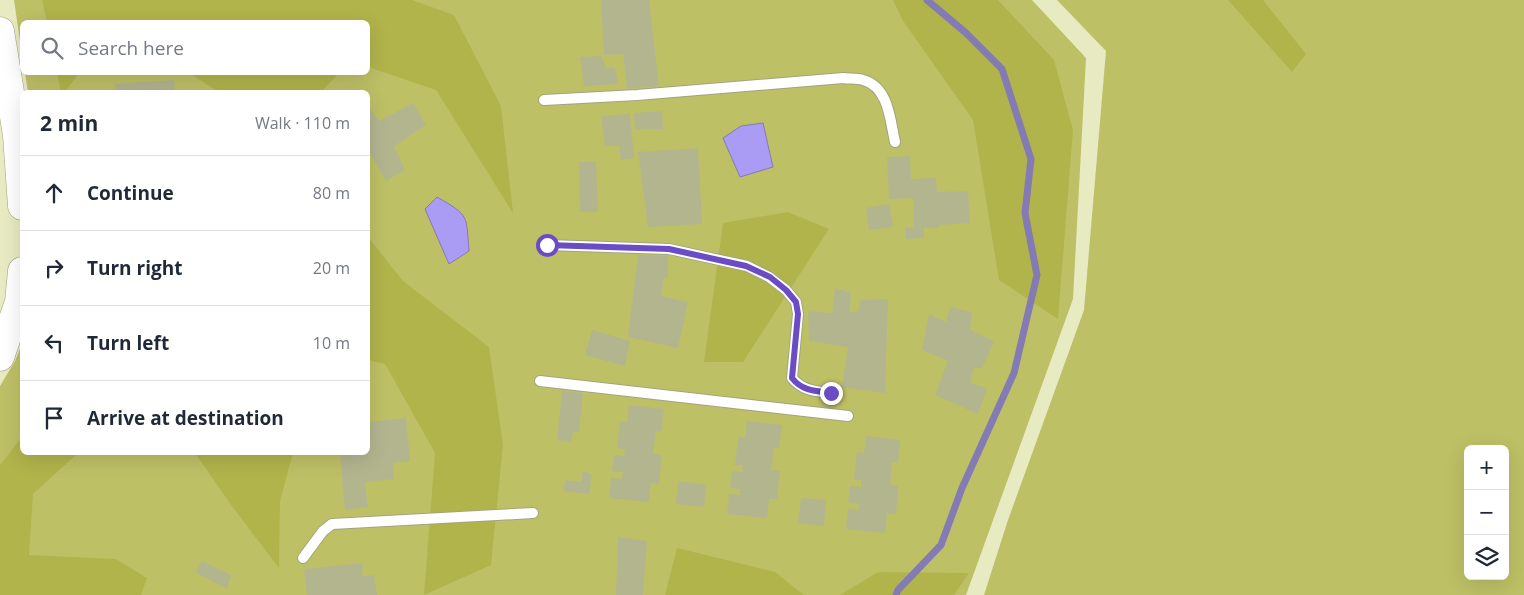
<!DOCTYPE html>
<meta charset="utf-8">
<style>
:root{--surface:#fff;--page:#f2f2f3;--text:#1f2937;--muted:#747a83;--line:#e0e1e3}
body{margin:0;font-family:"Open Sans",sans-serif;background:var(--page);color:var(--text)}
.controls{position:absolute;right:15px;bottom:15px;display:grid;overflow:hidden;border-radius:8px;box-shadow:0 5px 20px #0002}
.controls button{width:45px;height:45px;display:grid;place-items:center;padding:0;border:0;border-bottom:1px solid var(--line);background:var(--surface);color:var(--text);font:25px sans-serif}
.stop{position:absolute;width:15px;height:15px;margin:-11px;border:4px solid #6b4cc5;border-radius:50%;background:#fff}
.stop.end{background:#6b4cc5;border-color:#fff;box-shadow:0 1px 5px #0008}
.list{margin:0;padding:0;list-style:none}
h2{display:flex;justify-content:space-between;align-items:center;height:65px;margin:0;padding:0 20px;font-size:21px}
h2 small{font-size:16px;font-weight:400;color:var(--muted)}
.list li{display:grid;grid-template-columns:32px 1fr auto;gap:15px;align-items:center;box-sizing:border-box;height:75px;padding:0 20px;border-top:1px solid var(--line)}
.list b{display:block;font-size:19px;white-space:nowrap}
.list em{font-size:16px;font-style:normal;color:var(--muted)}
.icon{flex:none;width:28px;height:28px;fill:none;stroke:currentColor;stroke-width:2;stroke-linecap:round;stroke-linejoin:round}
.map{position:relative;flex:none;width:1524px;height:595px;overflow:hidden}
.search{position:absolute;background:var(--surface);box-shadow:0 5px 20px #0002;left:20px;top:20px;width:350px;height:55px;display:flex;align-items:center;gap:12px;box-sizing:border-box;padding:0 18px;border-radius:8px;color:var(--muted);font-size:19px}
.panel{position:absolute;background:var(--surface);box-shadow:0 5px 20px #0002;left:20px;top:90px;width:350px;height:365px;border-radius:8px}
.map>svg:first-child{display:block}
.green{fill:#bec066;fill-rule:evenodd}
.forest{fill:#b1b44b}
.water{fill:#aa9bf5;stroke:#847ab4}
.lines{fill:none;stroke-linecap:round;stroke-linejoin:round}
.stream{stroke:#847ab4;stroke-width:7}
.building{fill:#b3b58f}
.lane-casing{stroke:#a2a47e;stroke-width:12}
.secondary-casing{stroke:#a2a47e;stroke-width:29}
.lane{stroke:#fff;stroke-width:10}
.secondary{stroke:#fff;stroke-width:28}
.route{stroke:#6b4cc5;stroke-width:6}
</style>
<div class="map">
<svg width="1524" height="595" viewBox="0 0 1524 595">
<rect width="100%" height="100%" fill="#e8eac2"/>
<path class="green" d="M14,0H1032L1086,58L1073,299L966,595H0V386L15,361L22,344V452H368V92H28L25,73L368,72V22H22V55Z
M1057,0H1524V595H984L1008,520L1084,310L1106,51ZM1468,449H1505V576H1468Z"/>
<path class="forest" d="M42,0H412L454,15L501,106L513,213L436,90L368,67V22H47Z
M893,0H998L1054,60L1073,130L1058,319L999,280L973,120L903,21Z
M1228,0H1263L1306,54L1292,72Z
M57,73V72L79,73L65,92H61Z
M189,73H339L321,92H219Z
M788,212L829,229L743,362H704L723,223Z
M368,237L403,281L489,347L503,445L491,565L424,595L435,453L385,364L368,360Z
M22,437V452L78,453L33,494L29,555L116,559L147,578L141,595H0V465Z
M195,453H293L280,501L279,568L234,509Z
M677,548L775,572L804,595H665Z
M878,572L969,573L954,595H840Z"/>
<path class="water" d="M763,123L773,167L740,177L723,138L741,126Z
M437,197C470,216 466,215 469,251L449,264L425,209Z"/>
<g class="lines">
<path class="stream" d="M896,595L898,590L941,545L962,488L1014,373L1037,275L1025,213L1031,159L1002,69L966,33L927,0"/>
</g>
<path class="building" d="M601,0H649L659,86L627,89L623,54L604,55Z
M601,56L606,68H615L618,84L584,86L580,57Z
M174,80L175,92H116L115,84Z
M413,103L426,125L394,146L405,170L386,181L368,150V110L370,109L379,121Z
M662,111L663,129H635L634,113Z
M630,114L634,158L621,160L619,146H605L601,116Z
M698,148L702,224L648,227L638,152Z
M910,156L911,179L936,178L937,192L968,191L970,223L938,225L939,228H924V238L906,239L905,228L914,227L913,198L889,199L887,157Z
M596,161L598,212H580L579,162Z
M889,204L893,227L869,230L866,208Z
M638,255L668,256V277L664,278L661,296L688,302L678,348L628,337Z
M835,288L851,293L850,312L858,311L861,300L888,299L885,393L842,387L848,347L809,341L808,311L832,313Z
M950,307L972,312L970,330L994,341L982,369L974,367L970,383L987,388L978,414L935,395L948,361L922,350L929,314L946,322Z
M592,330L630,341L625,366L585,355Z
M562,391L583,393L579,432H573L571,442L557,440Z
M629,405L664,409L661,432L656,431L653,454L662,455L659,484L651,483L649,502L609,498L611,478L622,479L623,472L612,471L614,455L624,456L625,449L617,448L620,421L627,422Z
M406,418L410,461L393,463L394,479L365,482L368,507L345,510L340,452H368V422Z
M747,421L782,425L779,448L774,447L771,470L780,471L777,499H769L767,518L727,514L729,494L740,495V489L730,488L732,471L742,472L743,465H735L738,437L745,438Z
M866,436L900,440L898,463L892,462L890,485L898,486L896,514L887,513L885,533L846,529L848,509L858,510L859,504L848,502L850,486L861,487V480L854,479L857,452L864,453Z
M583,471L592,475L589,494L563,491L566,480L581,482Z
M678,481L706,485L704,507L676,504Z
M801,498L826,500L824,526L798,523Z
M618,537L647,541L643,595H616Z
M202,561L231,575L227,589L195,572Z
M363,563L362,576L374,575L377,595H307L304,569Z"/>
<g class="lines">
<defs>
<path id="lane" d="M544,100L637,95L843,78C849,79 857,78 863,80C889,87 890,120 895,142
M547,245L669,249L747,266L769,277L786,290L796,302L798,314L792,378C803,391 815,391 831,393
M540,381L848,416
M303,558L323,531L332,524L533,513"/>
<path id="secondary" d="M0,31L17,135L22,206
M0,357L19,302L22,271"/>
</defs>
<use href="#lane" class="lane-casing"/>
<use href="#secondary" class="secondary-casing"/>
<use href="#lane" class="lane"/>
<use href="#secondary" class="secondary"/>
</g>
<g class="lines">
<path class="route" d="M547,245L669,249L746,266L770,277L786,290L796,302L798,314L792,378C802,391 815,391 831,393"/>
</g>
</svg>
<div class="controls">
<button>+</button>
<button>−</button>
<button><svg class="icon" aria-label="layers" viewBox="0 0 24 24"><path d="M12 4l9 5-9 5-9-5zM3 14l9 5 9-5"/></svg></button>
</div>
<div class="stop" style="left:547px;top:245px"></div>
<div class="stop end" style="left:831px;top:393px"></div>
<div class="search"><svg class="icon" aria-label="search" viewBox="0 0 24 24"><circle cx="10" cy="10" r="6"/><path d="M15 15l6 6"/></svg>Search here</div>
<section class="panel">
<h2>2 min<small>Walk · 110 m</small></h2>
<ul class="list">
<li><svg class="icon" aria-label="ahead" viewBox="0 0 24 24"><path d="M12 20V5M6 11l6-6 6 6"/></svg><div><b>Continue</b></div><em>80 m</em></li>
<li><svg class="icon" aria-label="right" viewBox="0 0 24 24"><path d="M7 20v-9h11M14 6l5 5-5 5"/></svg><div><b>Turn right</b></div><em>20 m</em></li>
<li><svg class="icon" aria-label="left" viewBox="0 0 24 24"><path d="M17 20v-9H6M10 6l-5 5 5 5"/></svg><div><b>Turn left</b></div><em>10 m</em></li>
<li><svg class="icon" aria-label="arrive" viewBox="0 0 24 24"><path d="M6 21V4h12l-3 4 3 4H6"/></svg><div><b>Arrive at destination</b></div></li>
</ul>
</section>
</div>
